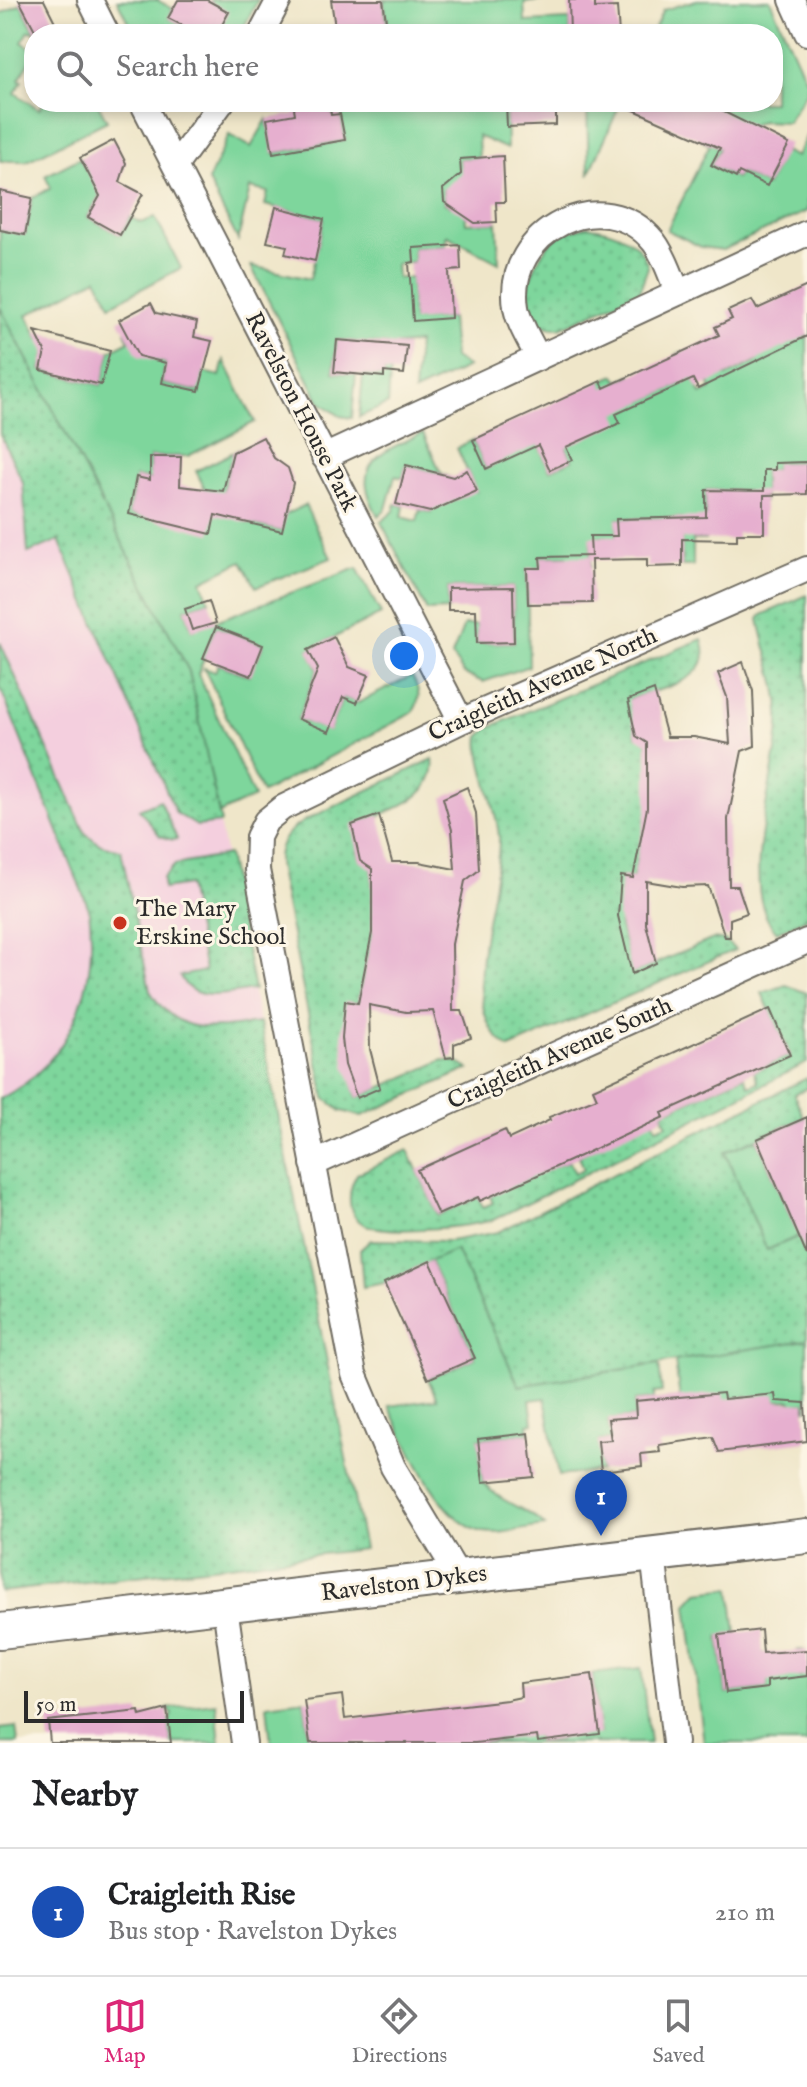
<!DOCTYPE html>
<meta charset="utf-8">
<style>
:root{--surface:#fff;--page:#f6f6f6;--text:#202124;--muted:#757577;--line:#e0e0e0;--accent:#db2777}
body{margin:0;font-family:"IM FELL English",serif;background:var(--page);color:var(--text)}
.scale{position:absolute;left:24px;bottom:20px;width:220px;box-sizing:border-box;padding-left:8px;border:4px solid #2b2b2b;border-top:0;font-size:22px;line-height:28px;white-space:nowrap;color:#2b2b2b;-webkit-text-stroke:6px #fcf5e5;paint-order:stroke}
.you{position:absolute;left:404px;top:656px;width:28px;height:28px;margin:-20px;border:6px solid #fff;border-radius:50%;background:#1a73e8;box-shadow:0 0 0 12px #1a73e833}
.badge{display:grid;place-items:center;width:52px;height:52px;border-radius:50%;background:var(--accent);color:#fff;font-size:26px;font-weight:700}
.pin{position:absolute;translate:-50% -66px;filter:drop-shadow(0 2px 4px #0008)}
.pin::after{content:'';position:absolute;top:42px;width:28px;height:24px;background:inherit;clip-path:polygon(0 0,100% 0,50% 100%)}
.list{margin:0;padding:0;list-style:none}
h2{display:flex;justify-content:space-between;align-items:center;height:104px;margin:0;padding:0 32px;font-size:34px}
h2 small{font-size:26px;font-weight:400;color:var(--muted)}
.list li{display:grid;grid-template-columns:52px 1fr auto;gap:24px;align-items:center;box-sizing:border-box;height:128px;padding:0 32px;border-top:2px solid var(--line)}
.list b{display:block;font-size:30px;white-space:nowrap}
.list p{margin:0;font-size:26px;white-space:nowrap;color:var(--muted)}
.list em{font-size:26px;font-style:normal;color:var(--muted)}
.icon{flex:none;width:44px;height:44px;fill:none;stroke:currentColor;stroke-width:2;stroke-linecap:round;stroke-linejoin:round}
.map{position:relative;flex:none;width:807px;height:1743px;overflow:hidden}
.search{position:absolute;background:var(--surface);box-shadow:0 4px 12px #0003;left:24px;right:24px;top:24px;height:88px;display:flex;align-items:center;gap:20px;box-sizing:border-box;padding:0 28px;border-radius:32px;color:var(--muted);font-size:30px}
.sheet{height:232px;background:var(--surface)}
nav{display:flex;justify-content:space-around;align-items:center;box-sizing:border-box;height:112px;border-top:2px solid var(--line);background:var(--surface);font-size:22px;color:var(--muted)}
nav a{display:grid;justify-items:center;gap:4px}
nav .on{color:var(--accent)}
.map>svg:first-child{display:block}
.built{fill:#f4cfde}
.grass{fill:url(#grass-dots);stroke:#548064;stroke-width:2}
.garden{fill:#7ed69c;stroke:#548064;stroke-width:2}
.building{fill:#e6afcf}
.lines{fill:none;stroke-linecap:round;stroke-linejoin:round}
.street-casing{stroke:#706c62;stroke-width:28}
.secondary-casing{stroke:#706c62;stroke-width:38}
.street{stroke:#fff;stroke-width:24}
.secondary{stroke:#fff;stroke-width:34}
.poi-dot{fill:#c8321e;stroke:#fcf5e5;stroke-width:3}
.labels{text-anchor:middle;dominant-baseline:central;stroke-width:6;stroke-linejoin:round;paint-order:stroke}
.street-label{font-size:24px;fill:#2b2b2b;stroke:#fcf5e5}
.poi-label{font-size:24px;fill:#2b2b2b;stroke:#fcf5e5;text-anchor:start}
</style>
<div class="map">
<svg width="807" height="1743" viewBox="0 0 807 1743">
<defs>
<pattern id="grass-dots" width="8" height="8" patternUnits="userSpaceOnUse" patternTransform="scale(2)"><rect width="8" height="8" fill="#7ed69c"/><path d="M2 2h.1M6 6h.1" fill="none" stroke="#6db887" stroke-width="1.8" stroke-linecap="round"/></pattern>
</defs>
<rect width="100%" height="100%" fill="#fcf5e5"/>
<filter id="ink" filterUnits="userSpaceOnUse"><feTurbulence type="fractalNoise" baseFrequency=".0125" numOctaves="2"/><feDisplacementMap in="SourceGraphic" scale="16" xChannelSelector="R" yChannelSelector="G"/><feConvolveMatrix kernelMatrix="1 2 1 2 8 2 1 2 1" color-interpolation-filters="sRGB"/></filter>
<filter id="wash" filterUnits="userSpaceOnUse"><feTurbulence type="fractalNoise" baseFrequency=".006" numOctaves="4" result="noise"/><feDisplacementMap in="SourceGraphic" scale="32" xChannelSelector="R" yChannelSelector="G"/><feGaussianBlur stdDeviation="1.8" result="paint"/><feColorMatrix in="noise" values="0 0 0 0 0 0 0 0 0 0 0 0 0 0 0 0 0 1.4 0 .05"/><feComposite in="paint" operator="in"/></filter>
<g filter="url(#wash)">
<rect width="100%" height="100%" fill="#efe6c9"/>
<path class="built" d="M0,307L189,671L364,1549L0,1592Z"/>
<path class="grass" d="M587,226C613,230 641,239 648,267L639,292L560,328C507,328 529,265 552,241C559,233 576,230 587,226Z
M0,307L189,671L221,823L197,826L176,813L59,540L28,553L23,482L0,434Z
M807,595V918L777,932C733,890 781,768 779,716C779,682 765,652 759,619L762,615Z
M702,639C717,682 658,688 630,699L636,736L647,738L650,802L633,878L622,877L620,927L633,973L713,939L726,941L735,950L509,1048C451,1009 500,896 499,838C498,810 476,758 480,737L490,727Z
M0,642L85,833L101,845L121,850L150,991C178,1038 213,1028 260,1023L364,1549L0,1592V1099C72,1062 99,986 89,909L0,687Z
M433,759C439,800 385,812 354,825L360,861L372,863L374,927L358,1003L346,1002V1062L357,1098L443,1060L457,1062L469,1069L362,1116L341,1111L325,1098L279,870C275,847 284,833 304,821Z
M160,800L177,839L173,840L160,836L139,809Z
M228,855L254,990C228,993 193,1005 180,976L205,971L188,885L163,889V878L175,865Z
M786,985L807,993V1063L493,1220C466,1227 394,1234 369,1226C345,1219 347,1191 357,1174L408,1150L438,1215L478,1197L483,1207L493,1203L488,1192L569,1161L575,1173L584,1169L579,1156L652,1118L657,1128L667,1124L662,1113L744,1076L749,1086L758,1082L754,1071L790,1055L762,993Z
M807,1078V1088L794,1094L804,1118L725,1152L767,1250L807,1233V1340L519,1386L456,1250L384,1283L363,1287L360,1250L371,1240L450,1241L498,1232Z"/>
<path class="garden" d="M117,0H157L173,9L169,18L199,34H134Z
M211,0H258L240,34H217Z
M383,0H546L524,3L525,22L570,20V34H389Z
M697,0H770L807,82V90L787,122L761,121L711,143L720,148L711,165L736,178L739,172L767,186L784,151L796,157L807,135V211L723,250L701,247L667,230L710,144L702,140L716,107L705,102H773V34H652L663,10Z
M21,4L36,34H45L29,31L22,42L34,50V55L19,79L22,81L15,93L39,109L43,102H97L107,121L27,161H0V14Z
M329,102H506L507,149L478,136L479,158L460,159L464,184L443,190L444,203L450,206L465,205L466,223L497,222L499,263L446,235V246L413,248L414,262L396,264L397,278H411L413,320L451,318L454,358L468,367L414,392L418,343L392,346L388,404L359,417L363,375L384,376L387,345L337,340L334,372L356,374L352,418L340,416L320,402L251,266L310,279L324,219L265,205L268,192L250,188L238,240L208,181L229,135L251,147L267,119L274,153L345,140L340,114L331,115Z
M587,102H621L589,175L587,105Z
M80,158L86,170L98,164L111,176L88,217L120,235L130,217L142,223L155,217L181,268L111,305L97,278L27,315L39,339L48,343L41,370L101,385L110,351L129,341L125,332L162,314L152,359L166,363L162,383L198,391L203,372L220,376L224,360L255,422L188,456L150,457V473H157V481L136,477L129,514L178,524L211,501L196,471L238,450L230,463L222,496L246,522L281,531L285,515L305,505L331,558L256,587L242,561L202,581L209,601L185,609L192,630L357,568L381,614L309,650L318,669L298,719L329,731L343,697L358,703L412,676C419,689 422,700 412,713L262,793L204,668L215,672L218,664L250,676L263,645L216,627L198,674L254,797L219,814L189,671L0,307V230L25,234L32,198L51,188L45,176Z
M807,336V462L776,463L775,470L764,471V502H739V491L706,490L705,540H693V566H682L681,518L617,519V545L606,536L591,537V567H568L567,556L541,557V568L527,569L529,666L483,682L464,674L452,656L464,625H477V643L514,642L513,587L448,588V610L427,611L381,522L394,511L396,504L404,506L402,517L417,521L420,510L431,512L440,474L406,465L403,478L395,476L386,509L378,516C349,464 379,453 423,433L441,473L476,491L457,448L473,440L486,469L532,431L550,470L572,460L554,421L601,381L615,375L618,381L631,375L643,401L688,381L676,355L681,352L701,394L711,389L704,373L727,376L757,361L752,351Z
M757,1139L799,1236L767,1250L725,1152Z
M456,1250L519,1386L659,1364L662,1392L654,1393V1399L635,1401L636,1417L608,1420L611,1440L599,1441L601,1471L559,1476L545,1398L530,1400L533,1423L528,1424L529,1433L479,1439L483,1483C503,1505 530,1509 545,1526C526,1528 502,1535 483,1532C441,1524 406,1442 389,1406L437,1399L428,1379L475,1358L430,1261Z
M807,1340V1410L804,1403L793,1404L791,1400L748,1403L747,1396L682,1415L675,1361Z
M731,1588L736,1633L719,1636L726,1693L767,1688L764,1654L800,1677L798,1650H803L807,1676V1743H704L687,1604L698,1592Z
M641,1668L650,1743H475L499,1740L533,1708L538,1742L560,1740L558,1722L600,1733L592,1674Z
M304,1700L310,1743H271L267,1705Z
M216,1703L220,1743H171L168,1723L172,1714L166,1709Z
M16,1727L18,1743H0V1729Z"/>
<g id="blocks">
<path class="building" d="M19,0H44L61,34H37Z
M178,0H207L229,12L217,34H199L168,18Z
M331,0H383L388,34H336Z
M569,0H595V8L617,7L619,34H570Z
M293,102H329L331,115L340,114L345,140L273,153L267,119L295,114Z
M506,102H556V125L507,127Z
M616,102H704L789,144L767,186L739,172L736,178L711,165L720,148Z
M114,140L126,163L120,182L143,194L120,235L88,217L100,196L80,158Z
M503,156L505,202H496L497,222L475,223L444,202L443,189L461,174L460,159Z
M0,191L32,198L25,235L0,230Z
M276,207L324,219L315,261L285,254L287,246L267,242Z
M460,245L461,270L449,271L451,318L413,321L409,263L414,262L413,248Z
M807,286V336L698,389L693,379L616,414L620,423L566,447L572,460L550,470L538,445L486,469L473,440L601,381L604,388L719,335L715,327L732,319L728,311L752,300L757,309Z
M151,303L156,313L197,322L194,337L212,341L199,391L162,383L166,363L138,356L119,320Z
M35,331L110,351L101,385L41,370L45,351Z
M337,340L407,346L404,374L384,372V377L334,372Z
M263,437L274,458L288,468L293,483L282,531L215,515L211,534L129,514L136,477L150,480V457H181L180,486L223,491L233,452Z
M807,462V494L764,495V533H737V540L682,539V566L647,567V559L591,560L592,603L528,604L527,568H541L540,557L591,556L590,536H617L616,519L706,517V490L764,491V470H775V463Z
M406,465L453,477L467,470L477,491L430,512L396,504Z
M513,587L514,642L477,643L476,610H448V588Z
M209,601L216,623L192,630L185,609Z
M216,627L263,645L251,676L203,658Z
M334,637L349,667L369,675L357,703L343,697L329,732L298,719L318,669L308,650Z
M743,662L753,691L755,746L742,751L728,819L729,886H738L747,913L730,919V937H725L708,886L682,887L646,881V924L656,963L632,974L618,916L621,876L633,878L647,808V743L636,736L628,700L654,690L667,737H694L730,744L727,697L718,673Z
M467,787L476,813L479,870L465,881L452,944L453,1011H462L471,1038L454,1044V1057L446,1058L433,1011L406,1012L369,1005L370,1049L380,1088L357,1098L345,1065L342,1038L345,1001L358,1003L372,933V869L360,861L352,825L379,815L392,862H419L455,869L452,830L443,798Z
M770,1009L790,1055L662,1113L664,1117L569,1161L480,1201L478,1197L438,1215L417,1170L505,1130L509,1139L550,1120L549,1117L597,1098L593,1089Z
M807,1117V1256L757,1139Z
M430,1261L475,1358L428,1379L384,1283Z
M723,1393L724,1399L775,1394L776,1401L805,1403L807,1441L719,1452L713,1437L659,1445L660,1452L641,1454L642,1466L601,1471L598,1441L611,1440L608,1419L636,1417L635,1401Z
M529,1433L534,1477L483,1482L478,1439Z
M761,1630L763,1653L807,1650V1676L767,1681V1688L726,1693L719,1635Z
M592,1674L600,1734L538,1742L537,1736L475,1743H310L304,1700L342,1695L345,1719L507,1700L521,1697L520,1683Z
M167,1709L171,1743H50L48,1721L139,1711L140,1716Z"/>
</g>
</g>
<g filter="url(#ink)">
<use href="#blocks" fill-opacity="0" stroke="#706c62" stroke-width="2"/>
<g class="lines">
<defs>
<path id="street" d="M90,0L107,34
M792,0L807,33
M261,34L279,0
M142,102L461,721
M175,166L222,102
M538,358C531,342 518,323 516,307C504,231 604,180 654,242C665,256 671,277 678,293
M324,457L807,233
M313,1164L807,941
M653,1554L675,1743
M459,1577L393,1467L354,1374L257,870L258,837L266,821L282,808L461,721L807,569
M225,1606L244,1743"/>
<path id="secondary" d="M0,1631L807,1536"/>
</defs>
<use href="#street" class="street-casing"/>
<use href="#secondary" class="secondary-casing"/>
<use href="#street" class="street"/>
<use href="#secondary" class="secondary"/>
</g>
</g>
<circle class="poi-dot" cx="120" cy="923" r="8"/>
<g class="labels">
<g class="street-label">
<text transform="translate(301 412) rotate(63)">Ravelston House Park</text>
<text transform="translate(543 685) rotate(-24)">Craigleith Avenue North</text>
<text transform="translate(560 1054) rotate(-24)">Craigleith Avenue South</text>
<text transform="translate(404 1584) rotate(-7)">Ravelston Dykes</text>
</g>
<g class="poi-label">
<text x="136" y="909">The Mary<tspan x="136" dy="28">Erskine School</tspan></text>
</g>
</g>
</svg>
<div class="scale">50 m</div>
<div class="you"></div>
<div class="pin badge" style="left:601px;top:1536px;background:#1a4fb4">1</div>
<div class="search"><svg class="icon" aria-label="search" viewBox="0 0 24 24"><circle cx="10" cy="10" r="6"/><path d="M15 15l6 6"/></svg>Search here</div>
</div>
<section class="sheet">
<h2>Nearby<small></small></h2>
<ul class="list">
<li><span class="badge" style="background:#1a4fb4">1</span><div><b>Craigleith Rise</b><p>Bus stop · Ravelston Dykes</p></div><em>210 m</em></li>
</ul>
</section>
<nav>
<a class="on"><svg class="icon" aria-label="map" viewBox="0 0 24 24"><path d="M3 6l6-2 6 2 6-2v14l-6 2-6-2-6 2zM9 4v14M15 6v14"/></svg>Map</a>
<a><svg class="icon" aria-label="directions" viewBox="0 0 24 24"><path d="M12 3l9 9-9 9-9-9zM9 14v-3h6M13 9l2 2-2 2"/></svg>Directions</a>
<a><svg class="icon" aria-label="saved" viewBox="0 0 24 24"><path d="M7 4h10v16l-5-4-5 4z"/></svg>Saved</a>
</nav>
